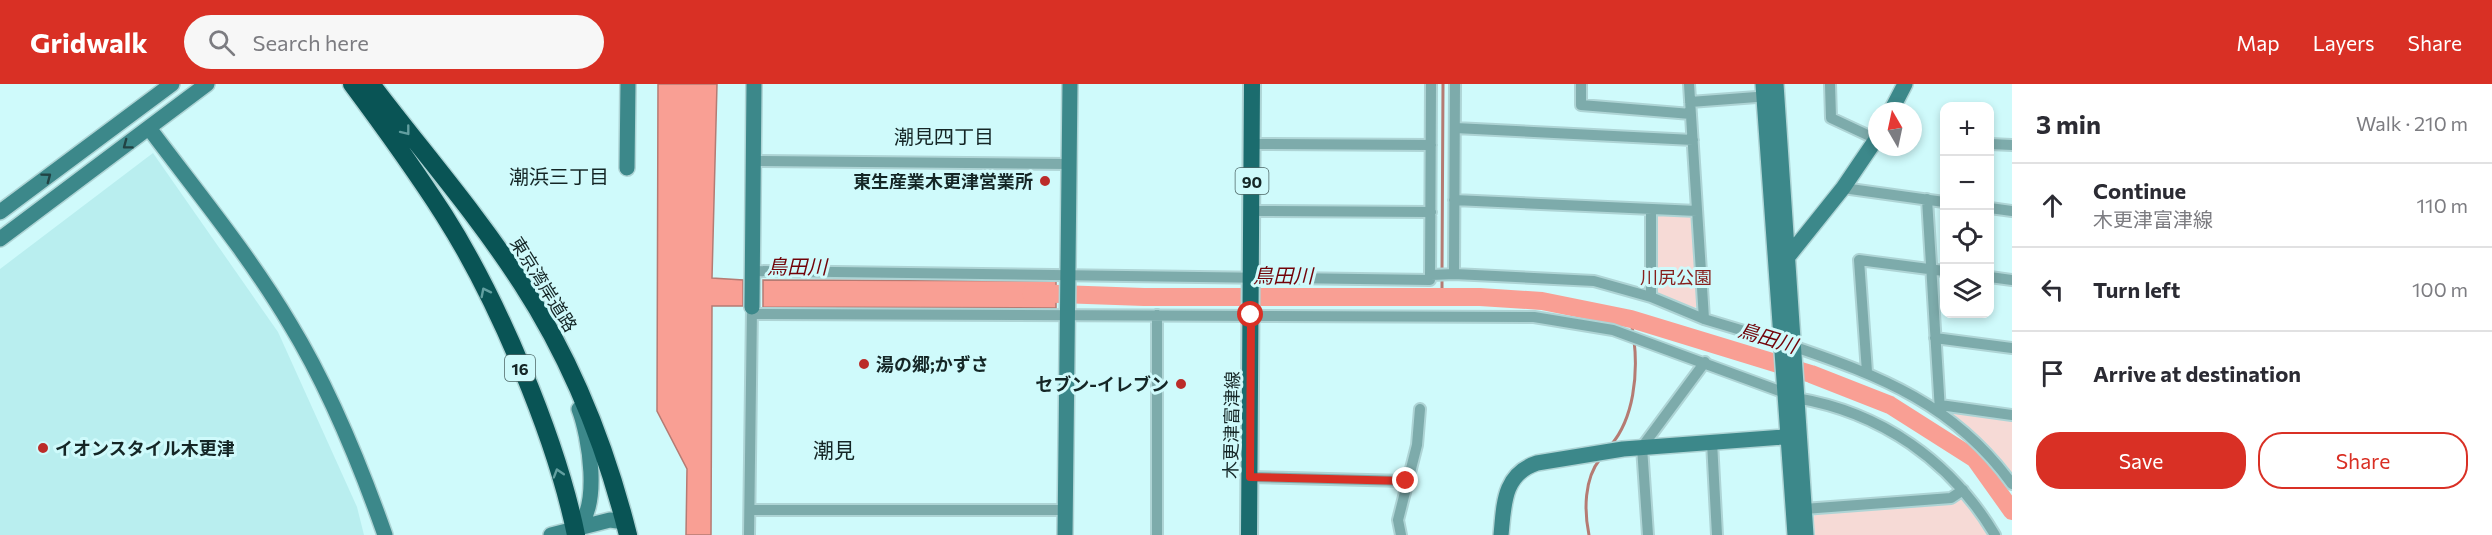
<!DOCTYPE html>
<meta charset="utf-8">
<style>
:root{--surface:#fff;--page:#f7f7f7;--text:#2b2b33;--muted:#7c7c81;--line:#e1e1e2;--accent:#d93025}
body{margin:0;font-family:Commissioner,"Noto Sans JP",sans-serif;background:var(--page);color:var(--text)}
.controls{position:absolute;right:18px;top:18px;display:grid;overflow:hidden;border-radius:12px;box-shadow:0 3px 9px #0003}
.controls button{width:54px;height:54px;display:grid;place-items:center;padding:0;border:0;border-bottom:2px solid var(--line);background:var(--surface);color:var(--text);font:30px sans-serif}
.compass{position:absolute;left:1868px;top:18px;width:54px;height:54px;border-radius:50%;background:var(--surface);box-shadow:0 3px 9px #0003;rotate:351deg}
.stop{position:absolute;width:18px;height:18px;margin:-14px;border:4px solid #d93025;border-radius:50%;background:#fff}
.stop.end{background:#d93025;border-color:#fff;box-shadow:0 2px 6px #0008}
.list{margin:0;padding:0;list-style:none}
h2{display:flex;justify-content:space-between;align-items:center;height:78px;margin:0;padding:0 24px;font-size:26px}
h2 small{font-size:20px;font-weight:400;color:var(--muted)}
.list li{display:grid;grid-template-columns:39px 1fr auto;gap:18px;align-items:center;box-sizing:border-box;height:84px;padding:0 24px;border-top:2px solid var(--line)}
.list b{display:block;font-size:22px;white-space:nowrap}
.list p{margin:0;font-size:20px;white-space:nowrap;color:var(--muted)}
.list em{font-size:20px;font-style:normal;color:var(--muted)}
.actions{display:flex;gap:12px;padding:18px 24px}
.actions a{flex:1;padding:14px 0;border:2px solid var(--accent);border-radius:24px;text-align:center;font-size:21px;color:var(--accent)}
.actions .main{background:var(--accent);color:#fff}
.icon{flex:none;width:33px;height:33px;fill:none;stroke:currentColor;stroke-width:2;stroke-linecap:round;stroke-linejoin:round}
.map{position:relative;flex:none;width:2012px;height:451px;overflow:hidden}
header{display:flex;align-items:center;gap:36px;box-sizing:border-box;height:84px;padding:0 30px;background:var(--accent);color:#fff}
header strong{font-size:28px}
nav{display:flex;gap:33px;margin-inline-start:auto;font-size:21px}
.search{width:420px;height:54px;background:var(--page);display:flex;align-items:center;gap:15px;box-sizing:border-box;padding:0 21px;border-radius:33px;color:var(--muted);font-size:22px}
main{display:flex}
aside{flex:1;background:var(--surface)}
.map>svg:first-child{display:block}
.built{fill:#b9eeef}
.green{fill:#f6dad6}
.water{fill:#f99f94;stroke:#b57b73;stroke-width:1.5}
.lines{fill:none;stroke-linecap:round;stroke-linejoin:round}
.stream{stroke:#b57b73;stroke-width:3}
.river{stroke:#f99f94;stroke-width:18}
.street-casing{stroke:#aed4d5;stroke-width:14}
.secondary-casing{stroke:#aed4d5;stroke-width:18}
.primary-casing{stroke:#aed4d5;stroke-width:20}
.highway-casing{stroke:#aed4d5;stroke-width:21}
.street{stroke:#7dabab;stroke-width:10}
.secondary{stroke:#3c888a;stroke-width:15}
.primary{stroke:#1b6c6e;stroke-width:16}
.highway{stroke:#095455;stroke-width:18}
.oneway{stroke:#629fa0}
.oneway2{stroke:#214344}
.route{stroke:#d93025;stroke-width:8}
.poi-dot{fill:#bb2c29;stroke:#cffafb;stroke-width:2}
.labels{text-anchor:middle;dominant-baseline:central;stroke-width:6;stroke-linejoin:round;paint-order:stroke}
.shield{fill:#cffafb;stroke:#4d6666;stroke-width:1.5}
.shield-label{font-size:16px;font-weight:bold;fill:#152626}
.poi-label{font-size:18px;font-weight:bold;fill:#152626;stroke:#cffafb;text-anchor:end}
.park-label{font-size:18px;fill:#871f1c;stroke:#cffafb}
.street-label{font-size:18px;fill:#152626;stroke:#cffafb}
.neighbourhood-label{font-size:20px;fill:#152626;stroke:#cffafb}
.water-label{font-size:20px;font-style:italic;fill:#720309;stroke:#cffafb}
.quarter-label{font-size:21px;fill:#152626;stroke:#cffafb}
</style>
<header>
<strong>Gridwalk</strong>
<div class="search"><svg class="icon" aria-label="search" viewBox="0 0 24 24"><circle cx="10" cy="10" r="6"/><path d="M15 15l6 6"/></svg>Search here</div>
<nav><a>Map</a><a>Layers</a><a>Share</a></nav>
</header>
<main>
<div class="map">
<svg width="2012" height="451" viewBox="0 0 2012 451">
<rect width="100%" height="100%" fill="#cffafb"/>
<path class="built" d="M153,69L278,248L357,423L364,451H0V185Z"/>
<path class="green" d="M1657,129L1692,131L1698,220L1695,224L1657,210L1655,206V132Z
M1945,325L2012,336V392L1987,361Z
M1963,415L1991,451H1815L1813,434L1816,429Z"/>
<path class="water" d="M658,0H717L712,194L743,196V222H712L711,451H686L687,385L657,327Z
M763,196L1056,197V224L763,223Z"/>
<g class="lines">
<path class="stream" d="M1442,187L1443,0
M1442,214V194
M1631,235L1633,250
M1611,361C1634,334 1638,290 1634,256
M1589,451C1584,427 1584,395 1600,375"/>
<path class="river" d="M1031,209L1144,213H1480L1542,217L1631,235L1811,290L1890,321L1975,375L2012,427"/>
<defs>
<path id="street" d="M1455,0L1454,190L1594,197L1651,213L1704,235L1781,258
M1581,0V21L1691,30
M1689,0L1704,235
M1830,0L1831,34L1876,55
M1690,18L1770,12
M1455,44L1693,56
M1252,60L1431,61
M1990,60L2012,61
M753,77L1069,80
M1843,104L1944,118
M1927,115L1940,327
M1454,116L1697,127
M1990,124L2012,127
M1252,127L1431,128
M753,187L1430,196L1431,0
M1431,191L1454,190
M1990,193L2012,196
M1651,213V125
M752,230L1534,233L1613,246L1785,309
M1935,254L2012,264
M1792,262C1881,292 1955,321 2012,400
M1867,288L1859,176L1944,187
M1796,314C1881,328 1951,377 1995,451
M1940,321L2012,331
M1712,358L1717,451
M1250,393L1406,397
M1804,425L1951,414L1963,406
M750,426H1065
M749,451L752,223
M1157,451V231
M1401,451L1398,436L1417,361L1420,325
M1648,451L1642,363L1705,278"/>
<path id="secondary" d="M1763,0L1795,451
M1776,0L1806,451
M1891,27L1905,0
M149,44C197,108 249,171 290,240C329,304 360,380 385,451
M627,84L628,0
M0,128L172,0
M0,155L207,0
M1782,175L1787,174L1843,104L1877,54
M752,223L754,0
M575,445C602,426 589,351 579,325
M551,451L610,436L625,438
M1065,451L1070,0
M1501,451C1504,421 1503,390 1537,379L1623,365L1796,352"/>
<path id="primary" d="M1249,451L1252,0"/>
<path id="highway" d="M352,0C384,43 415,86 444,131C498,216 556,353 576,451
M371,0C421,66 477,130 522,200C572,277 606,363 628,451"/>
</defs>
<use href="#street" class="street-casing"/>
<use href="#secondary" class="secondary-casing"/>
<use href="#primary" class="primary-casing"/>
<use href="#highway" class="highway-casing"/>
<use href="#street" class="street"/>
<use href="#secondary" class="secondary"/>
<use href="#primary" class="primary"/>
<use href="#highway" class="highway"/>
</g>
<defs><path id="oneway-chevron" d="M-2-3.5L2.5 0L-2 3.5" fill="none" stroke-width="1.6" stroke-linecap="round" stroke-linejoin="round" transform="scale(1.5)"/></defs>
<g class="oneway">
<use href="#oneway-chevron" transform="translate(406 47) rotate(52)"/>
<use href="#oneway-chevron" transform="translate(485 208) rotate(-117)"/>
<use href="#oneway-chevron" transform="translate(558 389) rotate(-107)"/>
</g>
<g class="oneway2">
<use href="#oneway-chevron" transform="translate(127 61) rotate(143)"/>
<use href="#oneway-chevron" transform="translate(47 93) rotate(-37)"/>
</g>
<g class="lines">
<path class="route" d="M1251,231L1250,393L1406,397"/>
</g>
<g class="poi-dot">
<circle cx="1045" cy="97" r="6"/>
<circle cx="864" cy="280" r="6"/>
<circle cx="1181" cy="300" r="6"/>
<circle cx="43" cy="364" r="6"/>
</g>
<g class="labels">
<g class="shield">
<rect x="1235.5" y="84" width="33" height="26" rx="4.5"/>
<rect x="505" y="271" width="30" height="26" rx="4.5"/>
</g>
<g class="shield-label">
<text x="1252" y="97">90</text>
<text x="520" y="284">16</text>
</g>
<g class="poi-label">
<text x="1033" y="97">東生産業木更津営業所</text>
<text x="876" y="280" text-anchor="start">湯の郷;かずさ</text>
<text x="1169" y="300">セブン-イレブン</text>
<text x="55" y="364" text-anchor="start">イオンスタイル木更津</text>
</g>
<g class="park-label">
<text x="1676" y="193">川尻公園</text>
</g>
<g class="street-label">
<text transform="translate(544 200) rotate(58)">東京湾岸道路</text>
<text transform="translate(1231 341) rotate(-89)">木更津富津線</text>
</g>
<g class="neighbourhood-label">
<text x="944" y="52">潮見四丁目</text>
<text x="559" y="92">潮浜三丁目</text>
</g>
<g class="water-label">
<text x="797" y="182">鳥田川</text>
<text x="1283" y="191">鳥田川</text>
<text transform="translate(1768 253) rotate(17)">鳥田川</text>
</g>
<g class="quarter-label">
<text x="834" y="365">潮見</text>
</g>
</g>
</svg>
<div class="controls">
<button>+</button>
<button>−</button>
<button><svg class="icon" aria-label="locate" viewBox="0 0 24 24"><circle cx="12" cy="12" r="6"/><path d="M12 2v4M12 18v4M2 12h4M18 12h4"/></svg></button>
<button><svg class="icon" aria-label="layers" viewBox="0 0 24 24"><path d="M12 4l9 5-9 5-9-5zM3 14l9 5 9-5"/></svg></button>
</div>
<svg class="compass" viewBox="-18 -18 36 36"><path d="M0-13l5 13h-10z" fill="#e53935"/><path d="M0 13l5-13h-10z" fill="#7c7c81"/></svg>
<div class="stop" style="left:1251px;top:231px"></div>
<div class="stop end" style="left:1406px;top:397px"></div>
</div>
<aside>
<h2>3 min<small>Walk · 210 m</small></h2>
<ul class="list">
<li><svg class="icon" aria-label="ahead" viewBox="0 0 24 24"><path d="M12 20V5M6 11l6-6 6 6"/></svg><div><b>Continue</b><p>木更津富津線</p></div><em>110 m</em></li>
<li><svg class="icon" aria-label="left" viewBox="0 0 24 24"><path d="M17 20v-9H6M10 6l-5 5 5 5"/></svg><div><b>Turn left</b></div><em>100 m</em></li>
<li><svg class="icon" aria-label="arrive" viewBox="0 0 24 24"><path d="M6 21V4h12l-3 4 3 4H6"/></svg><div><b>Arrive at destination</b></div></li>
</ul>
<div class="actions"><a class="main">Save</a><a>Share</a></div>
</aside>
</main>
